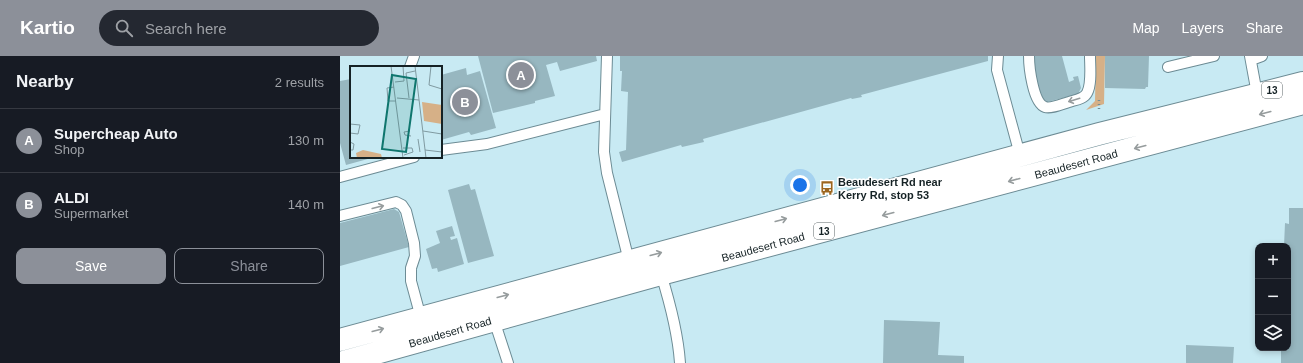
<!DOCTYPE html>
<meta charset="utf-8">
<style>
:root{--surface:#171b24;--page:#242831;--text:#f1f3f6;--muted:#9ea1a6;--line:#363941;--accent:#8c9099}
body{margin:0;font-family:Arial,sans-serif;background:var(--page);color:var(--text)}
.controls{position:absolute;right:12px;bottom:12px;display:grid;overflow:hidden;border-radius:8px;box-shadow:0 2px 6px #0003}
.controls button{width:36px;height:36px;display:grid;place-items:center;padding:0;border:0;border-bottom:1px solid var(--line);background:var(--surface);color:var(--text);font:20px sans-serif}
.you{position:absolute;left:460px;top:129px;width:14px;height:14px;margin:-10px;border:3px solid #fff;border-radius:50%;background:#1a73e8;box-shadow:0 0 0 6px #1a73e833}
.badge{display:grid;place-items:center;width:26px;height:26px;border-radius:50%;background:var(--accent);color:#fff;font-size:13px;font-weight:700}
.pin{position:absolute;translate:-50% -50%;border:2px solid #fff;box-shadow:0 1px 4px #0006}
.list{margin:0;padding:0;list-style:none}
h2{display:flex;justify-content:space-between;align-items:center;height:52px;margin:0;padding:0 16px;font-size:17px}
h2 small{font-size:13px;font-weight:400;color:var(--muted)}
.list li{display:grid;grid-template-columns:26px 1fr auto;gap:12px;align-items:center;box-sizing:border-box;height:64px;padding:0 16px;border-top:1px solid var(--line)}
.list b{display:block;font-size:15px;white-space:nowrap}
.list p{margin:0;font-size:13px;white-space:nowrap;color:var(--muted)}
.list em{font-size:13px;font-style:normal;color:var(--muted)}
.actions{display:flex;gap:8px;padding:12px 16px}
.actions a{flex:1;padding:9px 0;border:1px solid var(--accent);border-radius:8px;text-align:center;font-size:14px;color:var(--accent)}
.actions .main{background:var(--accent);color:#fff}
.icon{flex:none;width:22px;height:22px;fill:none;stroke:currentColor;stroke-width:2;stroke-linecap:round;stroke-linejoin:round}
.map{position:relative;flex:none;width:963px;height:307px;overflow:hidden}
header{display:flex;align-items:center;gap:24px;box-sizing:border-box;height:56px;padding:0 20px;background:var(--accent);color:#fff}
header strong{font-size:19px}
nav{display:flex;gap:22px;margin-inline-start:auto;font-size:14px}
.search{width:280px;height:36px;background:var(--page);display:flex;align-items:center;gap:10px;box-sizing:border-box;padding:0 14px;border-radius:22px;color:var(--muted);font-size:15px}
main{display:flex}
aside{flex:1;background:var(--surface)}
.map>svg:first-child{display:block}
.green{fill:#d6b087}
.building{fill:#97b7c0}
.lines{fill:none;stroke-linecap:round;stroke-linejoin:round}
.lane-casing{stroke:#6c8b94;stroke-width:12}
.highway-casing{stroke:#6c8b94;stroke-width:24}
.path{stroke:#758d94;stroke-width:2.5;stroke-dasharray:1 3;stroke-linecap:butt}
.lane{stroke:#fff;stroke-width:10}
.highway{stroke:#fff;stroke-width:22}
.oneway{stroke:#969c9d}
.labels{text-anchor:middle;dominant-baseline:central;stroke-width:3;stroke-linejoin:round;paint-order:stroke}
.shield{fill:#fff;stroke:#5b6466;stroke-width:1}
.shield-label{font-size:10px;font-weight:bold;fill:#152225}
.street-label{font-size:11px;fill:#152225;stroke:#fff}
.poi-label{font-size:11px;font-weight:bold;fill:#152225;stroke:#fff;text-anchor:start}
.inset-road{fill:none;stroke:#809aa1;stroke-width:1}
.view{fill:#0f766e;fill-opacity:0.15;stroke:#0f766e;stroke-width:2}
.inset-edge{fill:none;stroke:#152225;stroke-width:2}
</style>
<header>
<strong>Kartio</strong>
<div class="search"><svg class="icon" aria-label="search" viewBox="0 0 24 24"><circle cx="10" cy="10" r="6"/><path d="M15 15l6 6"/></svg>Search here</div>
<nav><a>Map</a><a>Layers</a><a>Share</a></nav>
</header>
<main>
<aside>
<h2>Nearby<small>2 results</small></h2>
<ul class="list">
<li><span class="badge">A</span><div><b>Supercheap Auto</b><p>Shop</p></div><em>130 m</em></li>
<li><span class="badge">B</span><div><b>ALDI</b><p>Supermarket</p></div><em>140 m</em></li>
</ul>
<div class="actions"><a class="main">Save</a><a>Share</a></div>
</aside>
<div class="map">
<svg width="963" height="307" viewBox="0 0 963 307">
<rect width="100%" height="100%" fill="#c8eaf3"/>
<path class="green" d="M756,0H765L764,48L746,54L755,45Z"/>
<path class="building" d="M138,0H256L257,5L220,15L217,6L206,9L215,40L195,45V47L153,57Z
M280,0H648V5L521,39L522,41L512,43L511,42L363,83L364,86L342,91L341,89L282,106L279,96L286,94L288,36L281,35L282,15H280Z
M693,0H722L729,26L734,24L733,21L738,20L741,32L738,38L707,46L703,44L701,37L696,38L691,21L696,19L691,1Z
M765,0H809L808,31H806L805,33L765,32Z
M126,12L127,19L140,15L156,72L131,79L129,76L101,84V19Z
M11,23V101H35L6,109L0,87V25Z
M129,128L131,134L135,133L154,200L128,207L108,134Z
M949,152H963V307H941V292H948V190H944L945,167L949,168Z
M54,153L59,156L69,191L0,210V167Z
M112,170L115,180L110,181L111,184L117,182L124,208L98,216L97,212L92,213L86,193L100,187L96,175Z
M544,264L600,266L598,299L624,300V307H543Z
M846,289L894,291L893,307H846Z"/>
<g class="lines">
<defs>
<path id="lane" d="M267,0L264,96L267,117L289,205
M658,0L657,14L680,99
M689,0C689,11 693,47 705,51C711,53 722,48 729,46C735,44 744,43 747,37C752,28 750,10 750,0
M910,0L917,38
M911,4L922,0
M70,11L74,0
M828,11L874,0
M101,94L147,88L265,58
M0,121L74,101
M0,160L56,146L62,149L66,155L74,187L75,200L71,212V225L81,262
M321,218C330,247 338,277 340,307
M154,264L168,307"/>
<path id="highway" d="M0,284L759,78L963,27
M0,307L321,218L963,47"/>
</defs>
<use href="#lane" class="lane-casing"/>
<use href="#highway" class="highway-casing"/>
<path class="path" d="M759,53V44"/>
<use href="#lane" class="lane"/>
<use href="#highway" class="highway"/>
</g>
<defs><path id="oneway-shaft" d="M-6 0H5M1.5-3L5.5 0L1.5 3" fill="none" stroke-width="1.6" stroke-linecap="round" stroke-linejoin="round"/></defs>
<g class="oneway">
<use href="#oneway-shaft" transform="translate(734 44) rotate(163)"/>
<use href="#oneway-shaft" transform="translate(925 57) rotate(165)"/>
<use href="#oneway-shaft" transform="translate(800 91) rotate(165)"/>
<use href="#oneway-shaft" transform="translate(674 124) rotate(165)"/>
<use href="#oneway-shaft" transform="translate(38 151) rotate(-14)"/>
<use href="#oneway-shaft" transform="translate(548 158) rotate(165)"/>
<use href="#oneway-shaft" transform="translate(441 164) rotate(-15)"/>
<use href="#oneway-shaft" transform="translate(316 198) rotate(-15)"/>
<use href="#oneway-shaft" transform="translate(163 240) rotate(-15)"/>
<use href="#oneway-shaft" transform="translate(38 274) rotate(-15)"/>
</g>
<defs>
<symbol id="bus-bare" viewBox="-9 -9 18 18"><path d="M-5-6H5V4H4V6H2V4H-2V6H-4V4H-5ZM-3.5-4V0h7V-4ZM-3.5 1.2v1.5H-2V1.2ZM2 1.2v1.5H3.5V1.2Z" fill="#9c661f" stroke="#fff" stroke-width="2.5" paint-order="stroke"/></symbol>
</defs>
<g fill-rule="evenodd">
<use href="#bus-bare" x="477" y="122" width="20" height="20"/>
</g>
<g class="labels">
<g class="shield">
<rect x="922" y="26" width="20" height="16" rx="3"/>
<rect x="474" y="167" width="20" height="16" rx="3"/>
</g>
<g class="shield-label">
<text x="932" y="34">13</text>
<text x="484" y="175">13</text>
</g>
<g class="street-label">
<text transform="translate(736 108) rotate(-15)">Beaudesert Road</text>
<text transform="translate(423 191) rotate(-15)">Beaudesert Road</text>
<text transform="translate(110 276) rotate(-16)">Beaudesert Road</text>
</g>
<g class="poi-label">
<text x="498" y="126">Beaudesert Rd near<tspan x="498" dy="13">Kerry Rd, stop 53</tspan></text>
</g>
</g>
<g transform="translate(10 10)">
<rect width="92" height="92" fill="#c8eaf3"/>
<path d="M72,36L92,39V58L74,55ZM13,84L31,88L32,92H7L6,87Z" fill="#d6b087"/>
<path class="inset-road" d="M41,0L53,92M65,0L76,92M81,0L79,19L92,23M45,16L54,15L53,0M44,21L37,22L38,35H46M47,32L69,34M59,32L56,7L65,5M0,58L10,59L8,68L0,67M60,65L54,66L55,69L61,70M73,65L92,68M68,73L70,86M0,76L4,78L3,84H0M53,82H62L63,86L54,89M75,84L92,86"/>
<path class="view" d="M42,9L66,13L56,86L32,83Z"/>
<rect width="92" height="92" class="inset-edge"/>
</g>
</svg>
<div class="controls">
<button>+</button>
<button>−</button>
<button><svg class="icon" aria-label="layers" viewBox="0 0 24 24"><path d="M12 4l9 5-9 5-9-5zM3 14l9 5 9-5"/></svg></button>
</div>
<div class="you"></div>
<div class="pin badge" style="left:181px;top:19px">A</div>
<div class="pin badge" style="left:125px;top:46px">B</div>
</div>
</main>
